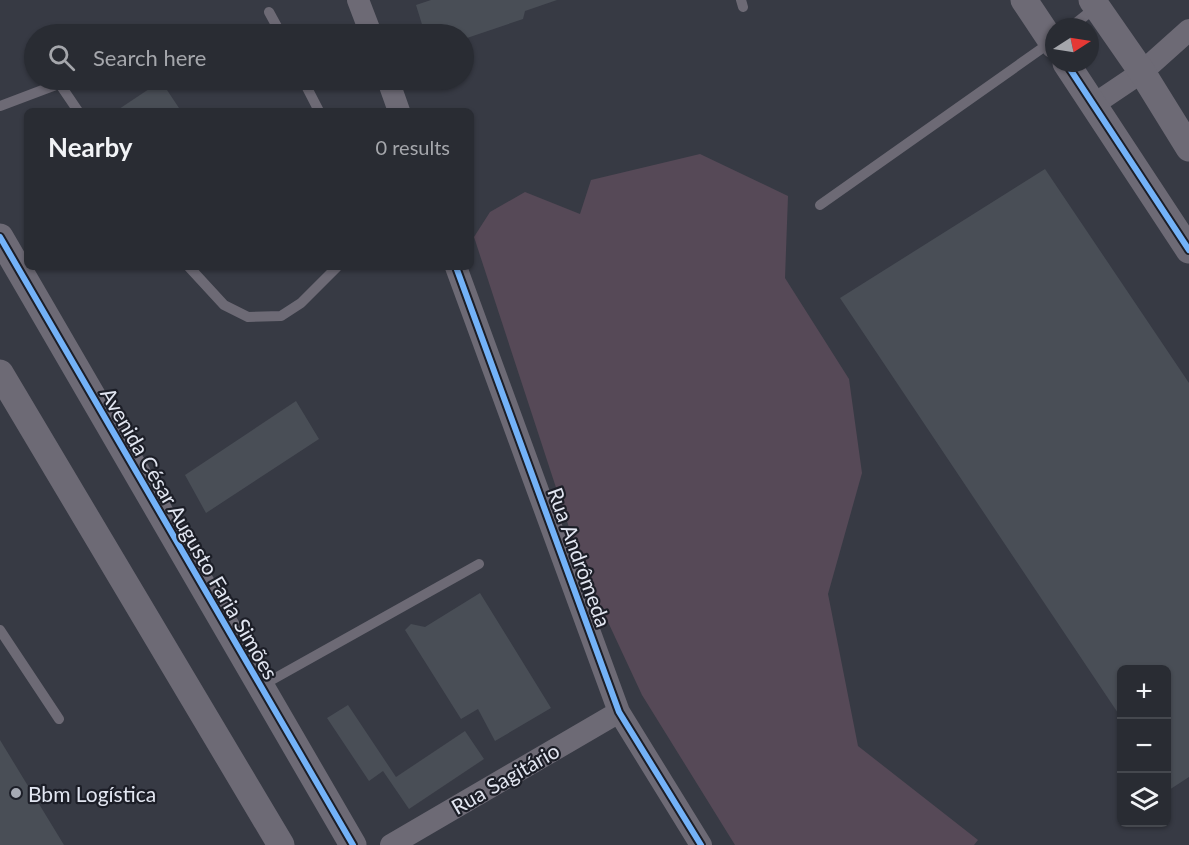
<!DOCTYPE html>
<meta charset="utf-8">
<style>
:root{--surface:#292c33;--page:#31343b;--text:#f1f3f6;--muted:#a5a7ac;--line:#45484e}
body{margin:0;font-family:Lato,sans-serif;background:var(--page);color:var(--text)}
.controls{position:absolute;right:18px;bottom:18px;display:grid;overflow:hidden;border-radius:9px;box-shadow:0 2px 4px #0004}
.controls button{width:54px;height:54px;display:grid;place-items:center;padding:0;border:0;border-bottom:2px solid var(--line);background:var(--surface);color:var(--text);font:30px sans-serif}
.compass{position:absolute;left:1045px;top:18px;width:54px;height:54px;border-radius:50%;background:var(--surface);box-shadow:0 2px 4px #0004;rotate:78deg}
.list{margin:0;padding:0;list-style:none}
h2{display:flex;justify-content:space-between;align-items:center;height:78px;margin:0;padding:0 24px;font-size:26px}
h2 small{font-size:20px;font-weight:400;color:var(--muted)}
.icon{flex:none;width:33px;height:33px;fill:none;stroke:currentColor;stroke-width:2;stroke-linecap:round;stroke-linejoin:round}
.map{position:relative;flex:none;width:1189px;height:845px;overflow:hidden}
.search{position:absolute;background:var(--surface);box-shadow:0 2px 4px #0004;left:24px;top:24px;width:450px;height:66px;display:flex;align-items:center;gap:15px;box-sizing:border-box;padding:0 21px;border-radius:33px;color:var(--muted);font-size:22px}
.panel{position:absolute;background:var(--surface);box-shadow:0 2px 4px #0004;left:24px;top:108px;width:450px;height:162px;border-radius:9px}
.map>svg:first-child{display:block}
.green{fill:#564957}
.building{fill:#494e56}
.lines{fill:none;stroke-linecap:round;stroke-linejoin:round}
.service{stroke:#6d6a75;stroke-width:10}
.minor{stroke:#6d6a75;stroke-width:22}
.tertiary{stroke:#6d6a75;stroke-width:27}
.cycleway-casing{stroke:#1c1e27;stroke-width:10}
.cycleway{stroke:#73b2f8;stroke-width:6}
.poi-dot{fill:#a6aab4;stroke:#1c1e27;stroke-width:2}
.labels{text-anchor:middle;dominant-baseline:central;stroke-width:4.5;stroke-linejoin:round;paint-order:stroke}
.street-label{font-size:21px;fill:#e2e6f1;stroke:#1c1e27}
.poi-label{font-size:21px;fill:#e2e6f1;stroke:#1c1e27;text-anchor:start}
</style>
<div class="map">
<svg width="1189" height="845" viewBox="0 0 1189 845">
<rect width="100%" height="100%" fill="#373a44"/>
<path class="green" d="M700,154L788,196L785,278L849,379L862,473L828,594L858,746L978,840L974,845H735L642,695L581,564L474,237L490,212L525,192L580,214L591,180Z"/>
<path class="building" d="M431,0H557L525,11L523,19L464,39V34H425L416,5Z
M161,81L181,111H116Z
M1045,169L1189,383V777L1169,790L1166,787V670H1122V719L840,298Z
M296,401L319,439L206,513L185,475Z
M480,593L551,708L495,741L478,709L461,719L405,630L411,624L425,627Z
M348,705L396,777L465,731L484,759L409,809L383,771L369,781L327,718Z
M0,740L64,845H0Z"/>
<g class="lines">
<path class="service" d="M741,0L743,7
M269,12L281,34
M1071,27L1096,7
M303,80L319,111
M59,83L78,111
M0,106L69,80
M820,205L1051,42
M189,267L224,305L248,317L281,316L301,303L337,267
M0,630L59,719
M261,686L479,564"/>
<path class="minor" d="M358,0L371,34
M388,80L399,111
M1093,105L1142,72L1189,30
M456,267L619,712L701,845
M391,845L619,712"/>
<path class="tertiary" d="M1024,0L1054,45
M1092,0L1142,72L1189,148
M1066,63L1189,250
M0,237L353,845
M0,373L281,845"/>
<defs>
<path id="cycleway" d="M1066,63L1189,250
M0,237L353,845
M456,267L619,712L701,845"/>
</defs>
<use href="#cycleway" class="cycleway-casing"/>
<use href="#cycleway" class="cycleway"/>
</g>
<circle class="poi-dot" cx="16" cy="793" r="6"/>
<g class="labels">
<g class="street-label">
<text transform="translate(190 533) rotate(60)">Avenida César Augusto Faria Simões</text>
<text transform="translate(580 557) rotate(70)">Rua Andrômeda</text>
<text transform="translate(505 778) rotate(-30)">Rua Sagitário</text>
</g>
<g class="poi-label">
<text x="28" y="793">Bbm Logística</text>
</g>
</g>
</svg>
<div class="controls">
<button>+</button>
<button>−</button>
<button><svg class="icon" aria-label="layers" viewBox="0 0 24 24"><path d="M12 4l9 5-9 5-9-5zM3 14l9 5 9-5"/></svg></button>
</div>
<svg class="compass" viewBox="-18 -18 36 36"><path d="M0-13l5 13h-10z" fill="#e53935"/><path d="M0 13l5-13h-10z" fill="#a5a7ac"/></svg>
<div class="search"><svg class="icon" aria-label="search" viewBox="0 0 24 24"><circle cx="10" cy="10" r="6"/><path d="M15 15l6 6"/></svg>Search here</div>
<section class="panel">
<h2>Nearby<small>0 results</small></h2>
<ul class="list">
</ul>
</section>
</div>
